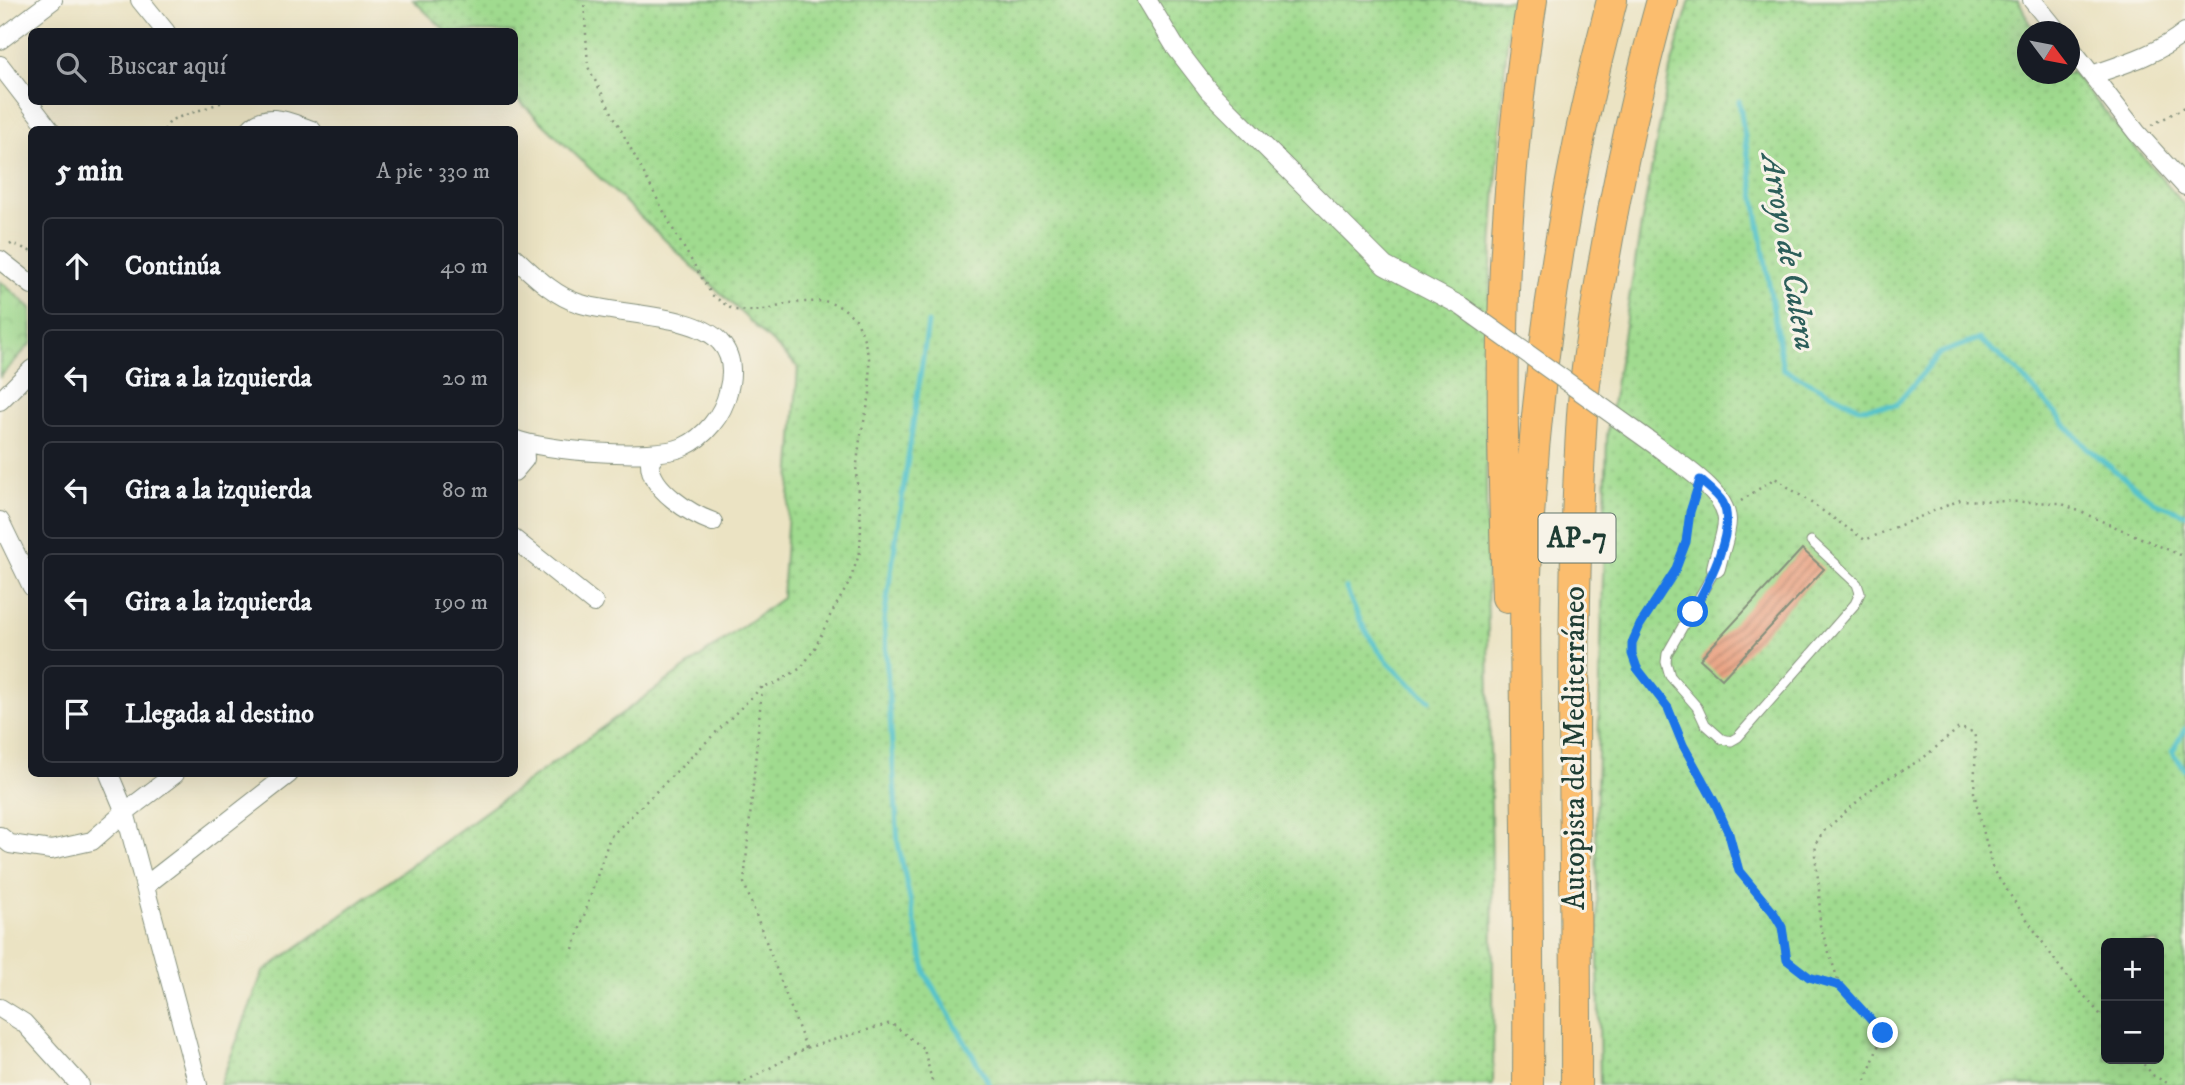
<!DOCTYPE html>
<html lang="es">
<meta charset="utf-8">
<style>
:root{--surface:#171b24;--page:#242831;--text:#f1f3f6;--muted:#9ea1a6;--line:#363941}
body{margin:0;font-family:"IM FELL DW Pica",serif;background:var(--page);color:var(--text)}
.controls{position:absolute;right:21px;bottom:21px;display:grid;overflow:hidden;border-radius:10px;box-shadow:0 7px 28px #0002}
.controls button{width:63px;height:63px;display:grid;place-items:center;padding:0;border:0;border-bottom:2px solid var(--line);background:var(--surface);color:var(--text);font:35px sans-serif}
.compass{position:absolute;left:2017px;top:21px;width:63px;height:63px;border-radius:50%;background:var(--surface);box-shadow:0 7px 28px #0002;rotate:122deg}
.stop{position:absolute;width:21px;height:21px;margin:-16px;border:5px solid #1a73e8;border-radius:50%;background:#fff}
.stop.end{background:#1a73e8;border-color:#fff;box-shadow:0 2px 7px #0008}
.list{margin:0;padding:0;list-style:none}
h2{display:flex;justify-content:space-between;align-items:center;height:91px;margin:0;padding:0 28px;font-size:30px}
h2 small{font-size:23px;font-weight:400;color:var(--muted)}
.list li{display:grid;grid-template-columns:46px 1fr auto;gap:21px;align-items:center;box-sizing:border-box;height:98px;margin:0 14px 14px;padding:0 14px;border:2px solid var(--line);border-radius:10px}
.list b{display:block;font-size:26px;white-space:nowrap}
.list em{font-size:23px;font-style:normal;color:var(--muted)}
.icon{flex:none;width:38px;height:38px;fill:none;stroke:currentColor;stroke-width:2;stroke-linecap:round;stroke-linejoin:round}
.map{position:relative;flex:none;width:2185px;height:1085px;overflow:hidden}
.search{position:absolute;background:var(--surface);box-shadow:0 7px 28px #0002;left:28px;top:28px;width:490px;height:77px;display:flex;align-items:center;gap:18px;box-sizing:border-box;padding:0 24px;border-radius:10px;color:var(--muted);font-size:26px}
.panel{position:absolute;background:var(--surface);box-shadow:0 7px 28px #0002;left:28px;top:126px;width:490px;height:651px;border-radius:10px}
.map>svg:first-child{display:block}
.grass{fill:url(#grass-dots);stroke:#608c62;stroke-width:2;fill-rule:evenodd}
.park{fill:url(#park-crowns);stroke:#608c62;stroke-width:2}
.lines{fill:none;stroke-linecap:round;stroke-linejoin:round}
.stream{stroke:#55c3cb;stroke-width:5}
.building{fill:url(#building-hatch)}
.lane-casing{stroke:#85907c;stroke-width:11}
.street-casing{stroke:#85907c;stroke-width:20}
.highway-casing{stroke:#85907c;stroke-width:32}
.path{stroke:#85907c;stroke-width:2.5;stroke-dasharray:2 5;stroke-linecap:butt}
.lane{stroke:#fff;stroke-width:9}
.street{stroke:#fff;stroke-width:18}
.highway{stroke:#fbbd6e;stroke-width:30}
.street-bridge-casing{stroke:#85907c;stroke-width:20;stroke-linecap:butt}
.street-bridge{stroke:#fff;stroke-width:18}
.route{stroke:#1a73e8;stroke-width:9}
.labels{text-anchor:middle;dominant-baseline:central;stroke-width:6;stroke-linejoin:round;paint-order:stroke}
.shield{fill:#f7f3e8;stroke:#60746a;stroke-width:2}
.shield-label{font-size:28px;font-weight:bold;fill:#1f3d34}
.street-label{font-size:30px;fill:#1f3d34;stroke:#f7f3e8}
.water-label{font-size:32px;font-style:italic;fill:#2c5e5a;stroke:#f7f3e8}
</style>
<div class="map">
<svg width="2185" height="1085" viewBox="0 0 2185 1085">
<defs>
<pattern id="grass-dots" width="8" height="8" patternUnits="userSpaceOnUse" patternTransform="scale(1.75)"><rect width="8" height="8" fill="#a0db8f"/><path d="M2 2h.1M6 6h.1" fill="none" stroke="#89bd7c" stroke-width="1.8" stroke-linecap="round"/></pattern>
<pattern id="park-crowns" width="20" height="18" patternUnits="userSpaceOnUse" patternTransform="scale(1.75)"><rect width="20" height="18" fill="#a0db8f"/><path d="M2 6a3 3 0 1 1 6 0M12 15a3 3 0 1 1 6 0" fill="none" stroke="#89bd7c"/></pattern>
<pattern id="building-hatch" width="6" height="6" patternUnits="userSpaceOnUse" patternTransform="scale(1.75)"><rect width="6" height="6" fill="#e9a282"/><path d="M-1 1l2-2M0 6l6-6M5 7l2-2" fill="none" stroke="#bc856b"/></pattern>
</defs>
<rect width="100%" height="100%" fill="#f7f3e8"/>
<filter id="ink" filterUnits="userSpaceOnUse"><feTurbulence type="fractalNoise" baseFrequency=".0143" numOctaves="2"/><feDisplacementMap in="SourceGraphic" scale="14" xChannelSelector="R" yChannelSelector="G"/><feConvolveMatrix kernelMatrix="1 2 1 2 8 2 1 2 1" color-interpolation-filters="sRGB"/></filter>
<filter id="wash" filterUnits="userSpaceOnUse"><feTurbulence type="fractalNoise" baseFrequency=".00686" numOctaves="4" result="noise"/><feDisplacementMap in="SourceGraphic" scale="28" xChannelSelector="R" yChannelSelector="G"/><feGaussianBlur stdDeviation="1.57" result="paint"/><feColorMatrix in="noise" values="0 0 0 0 0 0 0 0 0 0 0 0 0 0 0 0 0 1.4 0 .05"/><feComposite in="paint" operator="in"/></filter>
<g filter="url(#wash)">
<rect width="100%" height="100%" fill="#ebe3c3"/>
<path class="grass" d="M413,0H1512L1509,14C1498,156 1486,297 1486,439C1486,654 1495,870 1493,1085H220L263,972L782,598L798,367L515,97L514,32L446,31Z
M1690,0H2019L2029,23L2037,31L2028,32V74H2070V70L2185,206V1085H1600L1596,824L1607,436L1641,225L1670,70ZM2106,943H2159V1059H2106Z"/>
<path class="park" d="M0,281L31,308L32,342L0,377Z"/>
<g class="lines">
<path class="stream" d="M1739,101L1783,369L1860,408L1896,405L1940,353L1979,339L2016,370L2088,449L2154,502L2185,514
M928,323L884,620L898,843L926,975L990,1085
M1346,588C1366,640 1386,666 1430,700
M2185,729L2172,752L2185,769"/>
</g>
<g id="blocks">
<path class="building" d="M1802,549L1824,569L1722,679L1700,659Z"/>
</g>
</g>
<g filter="url(#ink)">
<use href="#blocks" fill-opacity="0" stroke="#85907c" stroke-width="2"/>
<g class="lines">
<defs>
<path id="lane" d="M1716,568L1667,654L1666,662L1670,676L1697,707L1705,724L1722,739L1731,741L1738,737L1855,604L1860,593L1857,584L1811,541"/>
<path id="street" d="M140,0L166,32
M1147,0L1176,48L1209,91L1385,266L1461,306
M2032,0L2058,32
M0,40L53,0
M2070,47L2137,133L2185,186
M0,65L50,130
M2092,75C2124,64 2158,54 2185,32
M249,130C266,109 291,123 312,130
M514,257C533,274 553,295 578,303C616,316 695,313 720,342C733,356 733,374 728,392C723,415 705,437 683,447C654,460 544,451 514,439
M0,260L32,285
M0,401L32,369
M1658,447C1679,464 1726,491 1727,520C1727,535 1719,553 1716,568
M657,453L650,462C649,489 691,514 713,522
M514,472L525,459L524,443
M0,521L32,587
M514,539L594,603
M109,774L125,812L198,1085
M0,836L10,844L51,850L92,841L125,812L175,774
M145,886L289,774
M0,1008L24,1023L80,1085"/>
<path id="highway" d="M1507,597C1504,487 1500,375 1505,266C1510,177 1518,88 1532,0
M1528,1085C1529,966 1527,847 1526,728C1526,677 1524,625 1526,574C1534,379 1562,189 1612,0
M1576,1085C1577,862 1568,638 1582,415C1585,371 1593,327 1600,284C1616,188 1636,93 1662,0"/>
</defs>
<use href="#lane" class="lane-casing"/>
<use href="#street" class="street-casing"/>
<use href="#highway" class="highway-casing"/>
<path class="path" d="M367,32H374
M2152,125L2185,107
M164,130L171,120L223,102
M10,245L12,243L32,252
M1694,496L1690,512L1686,542L1675,571L1640,625L1632,643V654L1637,669L1668,708L1683,745L1715,803L1729,834L1739,871L1773,912L1782,927L1787,960L1809,977L1840,986L1820,925L1819,887L1815,855L1816,843L1823,832L1876,785L1922,759L1959,728L1968,730L1974,733L1976,742L1974,793L1993,870L2061,969L2106,1021
M1741,501L1775,478L1865,540L1960,500L2060,503L2185,557
M762,687L744,883L806,1048
M573,949L610,837L762,687L776,683L801,668L815,648L830,616L849,583L860,552L861,525L856,472L860,439L870,395L869,358L863,336L857,320L843,308L825,301L788,303L771,309L754,311L733,310L712,295L674,231L588,67L584,0
M1840,986L1883,1033L1864,1085
M2139,1059L2154,1076L2171,1085
M739,1085L806,1048L891,1023L924,1049L933,1085"/>
<use href="#lane" class="lane"/>
<use href="#street" class="street"/>
<use href="#highway" class="highway"/>
<defs>
<path id="street-bridge" d="M1461,306L1658,447"/>
</defs>
<use href="#street-bridge" class="street-bridge-casing"/>
<use href="#street-bridge" class="street-bridge"/>
</g>
</g>
<g class="lines" filter="url(#ink)">
<path class="route" d="M1693,612C1706,587 1737,531 1723,503C1718,494 1708,487 1700,480L1690,512L1686,542L1675,571L1640,625L1632,643V654L1637,668L1668,708L1683,745L1715,803L1729,834L1739,871L1773,912L1782,927L1787,960L1809,977L1840,986L1883,1033"/>
</g>
<g class="labels">
<rect class="shield" x="1538.5" y="513.5" width="77" height="49" rx="5"/>
<g class="shield-label">
<text x="1577" y="538">AP-7</text>
</g>
<g class="street-label">
<text transform="translate(1575 748) rotate(-90)">Autopista del Mediterráneo</text>
</g>
<g class="water-label">
<text transform="translate(1788 252) rotate(80)">Arroyo de Calera</text>
</g>
</g>
</svg>
<div class="controls">
<button>+</button>
<button>−</button>
</div>
<svg class="compass" viewBox="-18 -18 36 36"><path d="M0-13l5 13h-10z" fill="#e53935"/><path d="M0 13l5-13h-10z" fill="#9ea1a6"/></svg>
<div class="stop" style="left:1693px;top:612px"></div>
<div class="stop end" style="left:1883px;top:1033px"></div>
<div class="search"><svg class="icon" aria-label="search" viewBox="0 0 24 24"><circle cx="10" cy="10" r="6"/><path d="M15 15l6 6"/></svg>Buscar aquí</div>
<section class="panel">
<h2>5 min<small>A pie · 330 m</small></h2>
<ul class="list">
<li><svg class="icon" aria-label="ahead" viewBox="0 0 24 24"><path d="M12 20V5M6 11l6-6 6 6"/></svg><div><b>Continúa</b></div><em>40 m</em></li>
<li><svg class="icon" aria-label="left" viewBox="0 0 24 24"><path d="M17 20v-9H6M10 6l-5 5 5 5"/></svg><div><b>Gira a la izquierda</b></div><em>20 m</em></li>
<li><svg class="icon" aria-label="left" viewBox="0 0 24 24"><path d="M17 20v-9H6M10 6l-5 5 5 5"/></svg><div><b>Gira a la izquierda</b></div><em>80 m</em></li>
<li><svg class="icon" aria-label="left" viewBox="0 0 24 24"><path d="M17 20v-9H6M10 6l-5 5 5 5"/></svg><div><b>Gira a la izquierda</b></div><em>190 m</em></li>
<li><svg class="icon" aria-label="arrive" viewBox="0 0 24 24"><path d="M6 21V4h12l-3 4 3 4H6"/></svg><div><b>Llegada al destino</b></div></li>
</ul>
</section>
</div>
